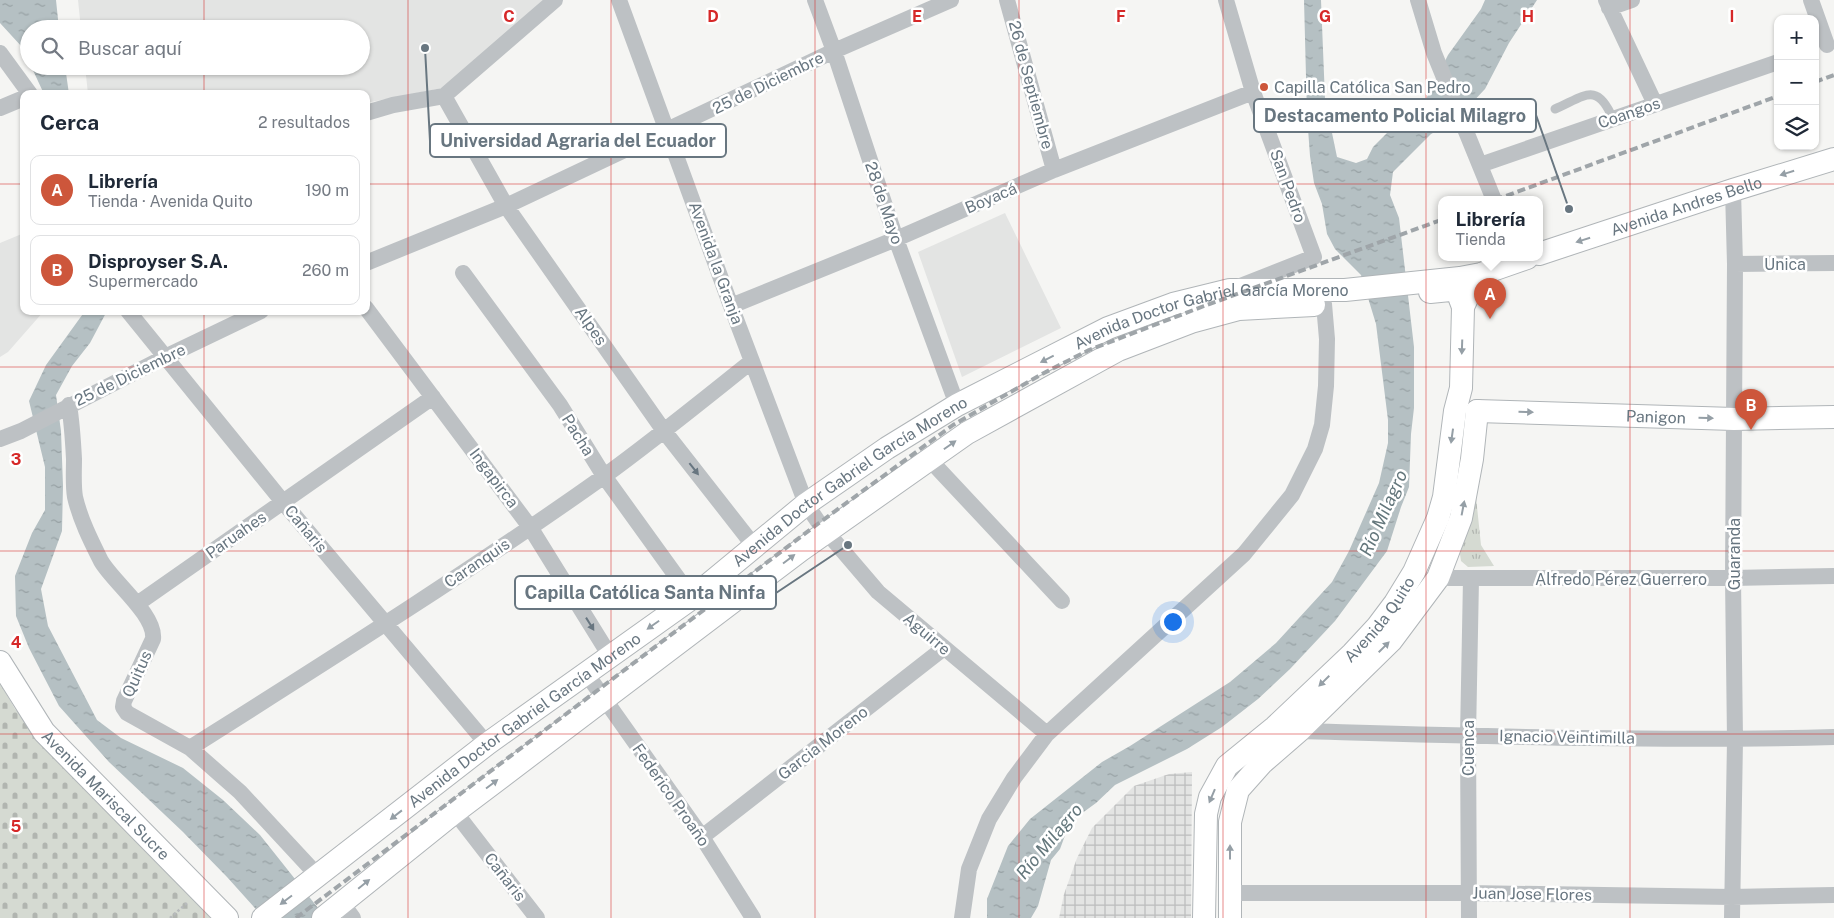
<!DOCTYPE html>
<html lang="es">
<meta charset="utf-8">
<style>
:root{--surface:#fff;--page:#f2f2f3;--text:#1f2937;--muted:#747a83;--line:#e0e1e3;--accent:#cd563b}
body{margin:0;font-family:"Public Sans",sans-serif;background:var(--page);color:var(--text)}
.controls{position:absolute;right:15px;top:15px;display:grid;overflow:hidden;border-radius:10px;box-shadow:0 1px 4px #0004}
.controls button{width:45px;height:45px;display:grid;place-items:center;padding:0;border:0;border-bottom:1px solid var(--line);background:var(--surface);color:var(--text);font:25px sans-serif}
.you{position:absolute;left:1172px;top:621px;width:18px;height:18px;margin:-12px;border:4px solid #fff;border-radius:50%;background:#1a73e8;box-shadow:0 0 0 8px #1a73e833}
.badge{display:grid;place-items:center;width:32px;height:32px;border-radius:50%;background:var(--accent);color:#fff;font-size:16px;font-weight:700}
.pin{position:absolute;translate:-50% -41px;filter:drop-shadow(0 1px 2px #0008)}
.pin::after{content:'';position:absolute;top:26px;width:18px;height:15px;background:inherit;clip-path:polygon(0 0,100% 0,50% 100%)}
.popup{position:absolute;left:1438px;top:196px;width:105px;height:65px;box-sizing:border-box;display:grid;place-content:center;border-radius:10px;background:var(--surface);filter:drop-shadow(0 1px 4px #0005);font-size:16px;white-space:nowrap;color:var(--muted)}
.popup b{font-size:19px;color:var(--text)}
.popup::after{content:'';position:absolute;left:50%;top:100%;margin-left:-10px;border:10px solid transparent;border-top-color:var(--surface)}
.list{margin:0;padding:0;list-style:none}
h2{display:flex;justify-content:space-between;align-items:center;height:65px;margin:0;padding:0 20px;font-size:21px}
h2 small{font-size:16px;font-weight:400;color:var(--muted)}
.list li{display:grid;grid-template-columns:32px 1fr auto;gap:15px;align-items:center;box-sizing:border-box;height:70px;margin:0 10px 10px;padding:0 10px;border:1px solid var(--line);border-radius:10px}
.list b{display:block;font-size:19px;white-space:nowrap}
.list p{margin:0;font-size:16px;white-space:nowrap;color:var(--muted)}
.list em{font-size:16px;font-style:normal;color:var(--muted)}
.icon{flex:none;width:28px;height:28px;fill:none;stroke:currentColor;stroke-width:2;stroke-linecap:round;stroke-linejoin:round}
.map{position:relative;flex:none;width:1834px;height:918px;overflow:hidden}
.search{position:absolute;background:var(--surface);box-shadow:0 1px 4px #0004;left:20px;top:20px;width:350px;height:55px;display:flex;align-items:center;gap:12px;box-sizing:border-box;padding:0 18px;border-radius:28px;color:var(--muted);font-size:19px}
.panel{position:absolute;background:var(--surface);box-shadow:0 1px 4px #0004;left:20px;top:90px;width:350px;height:225px;border-radius:10px}
.map>svg:first-child{display:block}
.built{fill:#e3e4e3}
.industrial{fill:url(#industrial-grid)}
.cemetery{fill:url(#cemetery-stones)}
.park{fill:url(#park-tufts)}
.water{fill:url(#water-ripples)}
.lines{fill:none;stroke-linecap:round;stroke-linejoin:round}
.secondary-casing{stroke:#b0b5b8;stroke-width:24}
.path{stroke:#b7babc;stroke-width:2.5;stroke-dasharray:2.5 2.5;stroke-linecap:butt}
.service{stroke:#bdc1c4;stroke-width:9}
.minor{stroke:#bdc1c4;stroke-width:16}
.secondary{stroke:#fff;stroke-width:22}
.rail{stroke:#9fa5a9;stroke-width:4;stroke-dasharray:8 4;stroke-linecap:butt}
.oneway{fill:#959fa6}
.oneway2{fill:#687680}
.grid{fill:none;stroke:#d62828;stroke-width:1;stroke-opacity:0.55}
.poi-dot{fill:#cd563b;stroke:#fff;stroke-width:2}
.labels{text-anchor:middle;dominant-baseline:central;stroke-width:5;stroke-linejoin:round;paint-order:stroke}
.street-label{font-size:16px;fill:#687680;stroke:#fff}
.poi-label{font-size:16px;fill:#687680;stroke:#fff;text-anchor:start}
.water-label{font-size:18px;font-style:italic;fill:#64777c;stroke:#fff}
.grid-label{font-size:16px;text-anchor:middle;font-weight:bold;fill:#d62828;stroke:#fff;stroke-width:5;stroke-linejoin:round;paint-order:stroke}
.leader{fill:none;stroke:#687680;stroke-width:2}
.callout-dot{fill:#687680;stroke:#fff;stroke-width:2}
.callout{fill:#fff;stroke:#687680;stroke-width:2}
.callout-label{font-size:18px;text-anchor:middle;font-weight:bold;fill:#687680}
</style>
<div class="map">
<svg width="1834" height="918" viewBox="0 0 1834 918">
<defs>
<pattern id="industrial-grid" width="8" height="8" patternUnits="userSpaceOnUse" patternTransform="scale(1.25)"><rect width="8" height="8" fill="#e3e4e3"/><path d="M0 4h8M4 0v8" fill="none" stroke="#bcbdbd"/></pattern>
<pattern id="cemetery-stones" width="16" height="16" patternUnits="userSpaceOnUse" patternTransform="scale(1.25)"><rect width="16" height="16" fill="#d5dad2"/><path d="M2 7V4a2 2 0 0 1 4 0v3zM10 15v-3a2 2 0 0 1 4 0v3z" fill="#b1b5b0"/></pattern>
<pattern id="park-tufts" width="24" height="20" patternUnits="userSpaceOnUse" patternTransform="scale(1.25)"><rect width="24" height="20" fill="#d5dad2"/><path d="M3 7l-1-3M5 7V3M7 7l1-3M15 17l-1-3M17 17v-4M19 17l1-3" fill="none" stroke="#b1b5b0"/></pattern>
<pattern id="water-ripples" width="26" height="14" patternUnits="userSpaceOnUse" patternTransform="scale(1.25)"><rect width="26" height="14" fill="#b5c0c3"/><path d="M2 4q2-2 4 0t4 0M15 11q2-2 4 0t4 0" fill="none" stroke="#97a1a4"/></pattern>
</defs>
<rect width="100%" height="100%" fill="#f5f5f3"/>
<path class="built" d="M78,0H545L442,88L366,103V94H88L85,66H361V29H81Z
M1005,213L1061,328L962,377L918,252Z
M24,233V311H44L8,352L0,357V243Z"/>
<path class="industrial" d="M1192,772L1191,918H1059L1064,894L1077,858L1092,828L1134,786L1169,774Z"/>
<path class="cemetery" d="M0,683L15,709L211,918H0Z"/>
<path class="park" d="M1476,497L1481,545L1494,566L1468,567L1461,561L1460,554Z"/>
<path class="water" d="M0,0H56L59,29H29V62L22,47L0,23Z
M1304,0H1321L1325,99L1337,157L1356,163L1367,159L1373,147L1391,129L1424,103L1448,55L1481,9L1485,0H1537L1509,43L1485,89L1454,122L1431,134L1393,172L1390,195L1399,218L1414,347V408L1411,434L1409,487L1401,507L1387,551L1335,621L1290,669L1258,699L1222,727L1187,749L1115,785L1096,803L1070,822L1060,849L1051,860L1038,906L1031,918H987V899L1008,846L1030,819L1102,762L1130,746L1230,682L1276,643L1332,582L1349,551L1379,483L1388,443V420L1376,324L1361,275L1335,249L1327,234L1322,204L1314,183L1310,156L1307,115Z
M31,66H65L69,94H44Z
M85,311H107L90,343L72,366L56,395L61,431L63,486L62,531L41,589L48,626L97,720L121,738L183,768L223,800L260,835L326,918H264L227,877L183,832L109,762L59,706L29,648L16,616L15,576L32,533L45,510V467L29,401L46,365Z"/>
<g class="lines">
<defs>
<g id="secondary">
<path id="s1" d="M1539,254L1733,190L1834,159"/>
<path d="M1430,292L1450,290L1457,291L1463,307"/>
<path id="s2" d="M1477,411L1734,419L1834,417"/>
<path id="s3" d="M0,662L44,732L227,918"/>
<path id="s4" d="M263,918L487,744L692,598L806,504L887,448L957,405L1108,328L1173,304L1230,290H1345L1460,278L1481,274L1527,258"/>
<path d="M323,918L455,812L801,550L967,433L1118,350L1191,322L1239,309L1314,305"/>
<path id="s5" d="M1204,918L1206,814L1210,797L1227,766L1275,727L1352,654L1377,627L1395,603L1414,572L1438,518L1444,497L1455,411L1461,388L1463,307L1469,294"/>
<path d="M1230,918V822L1238,790L1262,763L1299,731L1391,641L1438,578L1461,518L1472,459L1477,411"/>
</g>
</defs>
<use href="#secondary" class="secondary-casing"/>
<path class="path" d="M170,918L187,903"/>
<path class="service" d="M1555,109C1585,96 1597,81 1613,119"/>
<path class="minor" d="M619,0L731,306L806,504L819,523L878,592L1047,734
M815,0L834,51L896,239L957,405
M1007,0L1054,170
M1226,0L1253,92L1314,257L1238,287
M1418,0L1434,53L1494,200
M1606,0L1655,104
M1811,0L1827,45
M1609,8L1632,0
M0,53L30,94
M444,96L506,206L664,431L754,546
M0,108L24,98
M366,113L393,105L444,96L555,0
M1480,165L1778,62
M366,263L506,206L834,51L951,0
M1735,264L1834,263
M463,273L560,405L604,476L692,598
M731,306L896,239L1054,170L1253,92
M366,308L530,527L610,656
M128,311L283,502L487,744
M69,405C72,423 73,440 74,459C74,471 73,485 75,497C80,519 91,541 101,561C113,582 156,615 153,639L124,701L123,707L127,713L190,748L240,792L318,876
M0,439L21,431L165,357L261,311
M929,459L1062,601
M1438,578H1733L1834,576
M137,604L433,397
M586,673L702,837L753,918
M1299,731C1477,736 1656,742 1834,737
M190,748C329,660 469,572 603,477C654,440 703,400 752,361
M455,812L537,918
M702,837L944,648
M1230,893H1468L1732,897L1834,895
M342,903L353,918
M962,918L969,869L989,819L1014,778L1047,734L1244,554L1292,495L1315,449L1322,425L1326,386L1327,339L1324,304
M1469,918L1468,736L1471,579
M1732,918L1735,740L1733,578L1735,264L1733,190"/>
<use href="#secondary" class="secondary"/>
<path class="rail" d="M1815,82L1834,75
M1495,200L1778,96
M296,918L819,523L953,425L1042,374L1089,350L1204,306L1441,220"/>
</g>
<defs><path id="oneway-solid" d="M-6-.8H1V-3.2L6.5 0L1 3.2V.8H-6Z" transform="scale(1.25)"/></defs>
<g class="oneway">
<use href="#oneway-solid" transform="translate(1787 173) rotate(163)"/>
<use href="#oneway-solid" transform="translate(1583 240) rotate(162)"/>
<use href="#oneway-solid" transform="translate(1462 347) rotate(92)"/>
<use href="#oneway-solid" transform="translate(1047 359) rotate(153)"/>
<use href="#oneway-solid" transform="translate(1526 412) rotate(2)"/>
<use href="#oneway-solid" transform="translate(1706 418) rotate(2)"/>
<use href="#oneway-solid" transform="translate(1452 436) rotate(98)"/>
<use href="#oneway-solid" transform="translate(950 445) rotate(-35)"/>
<use href="#oneway-solid" transform="translate(1463 508) rotate(-79)"/>
<use href="#oneway-solid" transform="translate(789 559) rotate(-37)"/>
<use href="#oneway-solid" transform="translate(653 625) rotate(145)"/>
<use href="#oneway-solid" transform="translate(1384 647) rotate(-45)"/>
<use href="#oneway-solid" transform="translate(1324 681) rotate(135)"/>
<use href="#oneway-solid" transform="translate(492 784) rotate(-37)"/>
<use href="#oneway-solid" transform="translate(1212 796) rotate(113)"/>
<use href="#oneway-solid" transform="translate(396 815) rotate(142)"/>
<use href="#oneway-solid" transform="translate(1230 852) rotate(-90)"/>
<use href="#oneway-solid" transform="translate(364 884) rotate(-39)"/>
<use href="#oneway-solid" transform="translate(286 900) rotate(143)"/>
</g>
<g class="oneway2">
<use href="#oneway-solid" transform="translate(694 469) rotate(52)"/>
<use href="#oneway-solid" transform="translate(590 624) rotate(58)"/>
</g>
<path class="grid" d="M204,0V29M408,0V918M611,0V918M815,0V918M1019,0V918M1223,0V918M1426,0V918M1630,0V918M204,66V94M0,184H24M366,184H1834M204,311V918M0,367H1834M0,551H1834M0,734H1834"/>
<circle class="poi-dot" cx="1264" cy="87" r="5"/>
<g class="labels">
<g class="street-label">
<text transform="translate(768 83) rotate(-26)">25 de Diciembre</text>
<text transform="translate(1031 85) rotate(75)">26 de Septiembre</text>
<text transform="translate(1629 113) rotate(-19)">Coangos</text>
<text transform="translate(1288 186) rotate(70)">San Pedro</text>
<text transform="translate(991 198) rotate(-23)">Boyacá</text>
<text transform="translate(884 203) rotate(71)">28 de Mayo</text>
<text stroke="none"><textPath href="#s1" startOffset="155">Avenida Andres Bello</textPath></text>
<text transform="translate(716 263) rotate(70)">Avenida la Granja</text>
<text x="1785" y="264">Unica</text>
<text stroke="none"><textPath href="#s4" startOffset="1138">Avenida Doctor Gabriel García Moreno</textPath></text>
<text transform="translate(591 326) rotate(55)">Alpes</text>
<text transform="translate(130 375) rotate(-26)">25 de Diciembre</text>
<text stroke="none"><textPath href="#s2" startOffset="179">Panigon</textPath></text>
<text transform="translate(578 435) rotate(58)">Pacha</text>
<text transform="translate(494 478) rotate(53)">Ingapirca</text>
<text stroke="none"><textPath href="#s4" startOffset="732">Avenida Doctor Gabriel García Moreno</textPath></text>
<text transform="translate(306 529) rotate(50)">Cañaris</text>
<text transform="translate(236 535) rotate(-35)">Paruahes</text>
<text transform="translate(1734 554) rotate(-90)">Guaranda</text>
<text transform="translate(477 563) rotate(-34)">Caranquis</text>
<text x="1621" y="579">Alfredo Pérez Guerrero</text>
<text stroke="none"><textPath href="#s5" startOffset="369">Avenida Quito</textPath></text>
<text transform="translate(927 634) rotate(40)">Aguirre</text>
<text transform="translate(137 674) rotate(-66)">Quitus</text>
<text stroke="none"><textPath href="#s4" startOffset="328">Avenida Doctor Gabriel García Moreno</textPath></text>
<text transform="translate(1567 737) rotate(1)">Ignacio Veintimilla</text>
<text transform="translate(823 743) rotate(-38)">Garcia Moreno</text>
<text transform="translate(1468 748) rotate(-90)">Cuenca</text>
<text stroke="none"><textPath href="#s3" startOffset="171">Avenida Mariscal Sucre</textPath></text>
<text transform="translate(671 795) rotate(55)">Federico Proaño</text>
<text transform="translate(505 877) rotate(52)">Cañaris</text>
<text transform="translate(1532 894) rotate(1)">Juan Jose Flores</text>
</g>
<g class="poi-label">
<text x="1274" y="87">Capilla Católica San Pedro</text>
</g>
<g class="water-label">
<text transform="translate(1383 513) rotate(-66)">Río Milagro</text>
<text transform="translate(1049 841) rotate(-50)">Río Milagro</text>
</g>
</g>
<g class="grid-label">
<text x="509" y="22">C</text>
<text x="713" y="22">D</text>
<text x="917" y="22">E</text>
<text x="1121" y="22">F</text>
<text x="1325" y="22">G</text>
<text x="1528" y="22">H</text>
<text x="1732" y="22">I</text>
<text x="16" y="465">3</text>
<text x="16" y="648">4</text>
<text x="16" y="832">5</text>
</g>
<path class="leader" d="M1569 209L1536 115M425 48L430 141M848 545L776 593"/>
<g class="callout-dot">
<circle cx="1569" cy="209" r="5"/>
<circle cx="425" cy="48" r="5"/>
<circle cx="848" cy="545" r="5"/>
</g>
<g class="callout">
<rect x="1254" y="99" width="282" height="33" rx="5"/>
<rect x="430" y="124" width="296" height="33" rx="5"/>
<rect x="515" y="576" width="261" height="33" rx="5"/>
</g>
<g class="callout-label">
<text x="1395" y="122">Destacamento Policial Milagro</text>
<text x="578" y="147">Universidad Agraria del Ecuador</text>
<text x="645" y="599">Capilla Católica Santa Ninfa</text>
</g>
</svg>
<div class="controls">
<button>+</button>
<button>−</button>
<button><svg class="icon" aria-label="layers" viewBox="0 0 24 24"><path d="M12 4l9 5-9 5-9-5zM3 14l9 5 9-5"/></svg></button>
</div>
<div class="you"></div>
<div class="pin badge" style="left:1490px;top:319px">A</div>
<div class="popup"><b>Librería</b>Tienda</div>
<div class="pin badge" style="left:1751px;top:430px">B</div>
<div class="search"><svg class="icon" aria-label="search" viewBox="0 0 24 24"><circle cx="10" cy="10" r="6"/><path d="M15 15l6 6"/></svg>Buscar aquí</div>
<section class="panel">
<h2>Cerca<small>2 resultados</small></h2>
<ul class="list">
<li><span class="badge">A</span><div><b>Librería</b><p>Tienda · Avenida Quito</p></div><em>190 m</em></li>
<li><span class="badge">B</span><div><b>Disproyser S.A.</b><p>Supermercado</p></div><em>260 m</em></li>
</ul>
</section>
</div>
